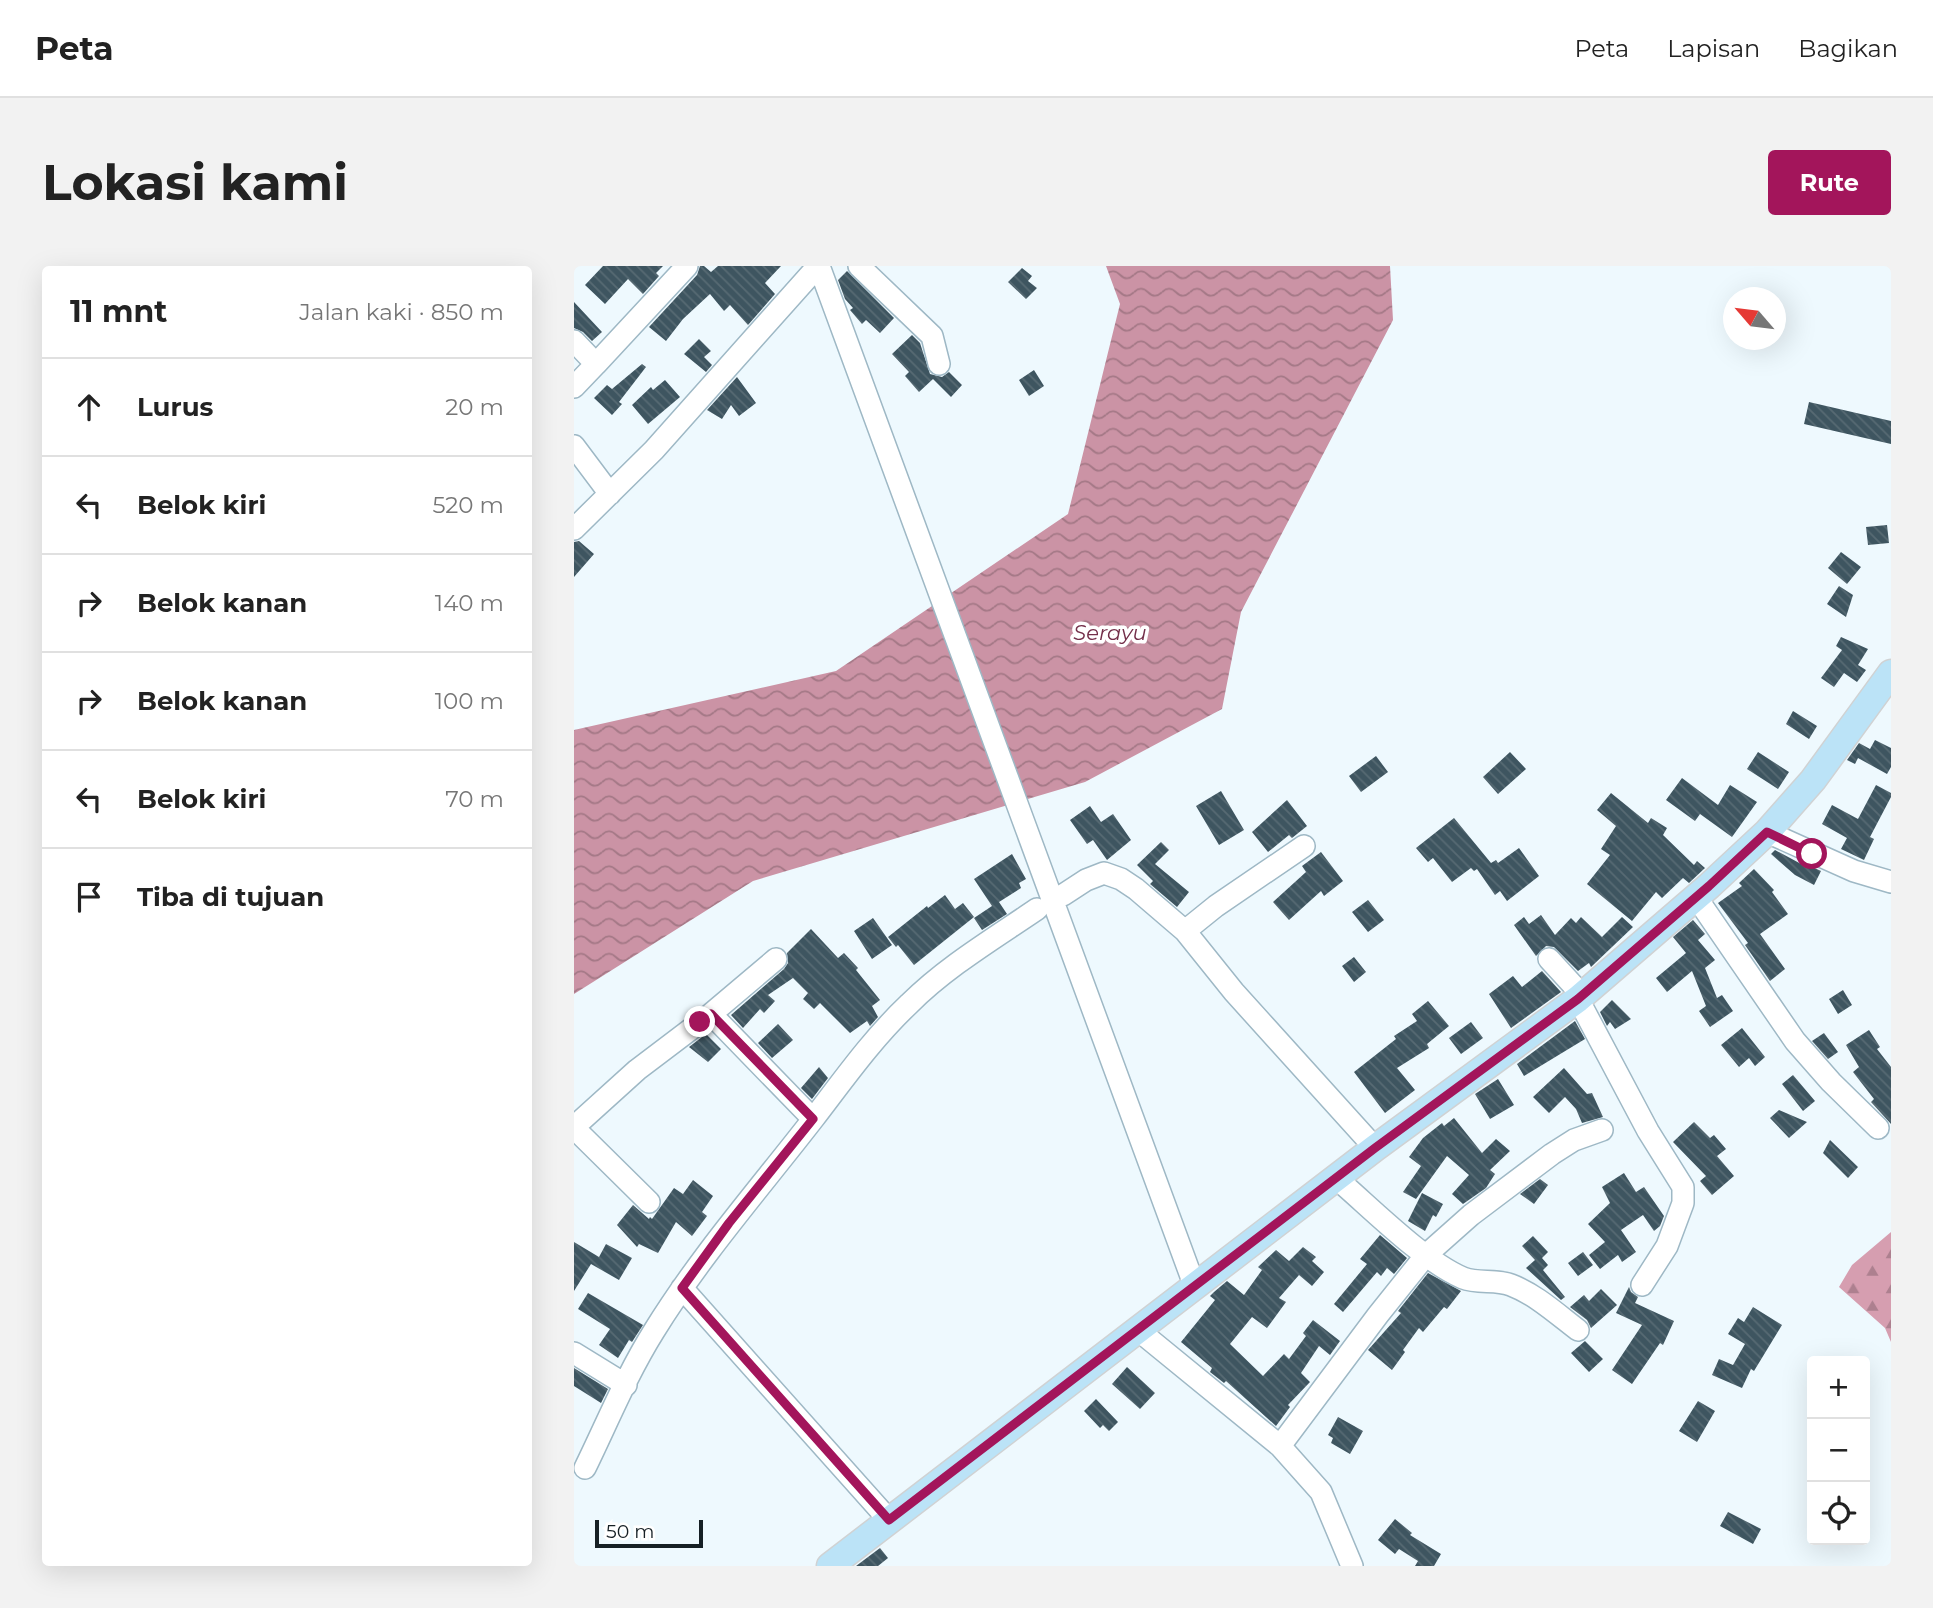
<!DOCTYPE html>
<html lang="id">
<meta charset="utf-8">
<style>
:root{--surface:#fff;--page:#f2f2f2;--text:#222;--muted:#767676;--line:#e0e0e0;--accent:#a3155b}
body{margin:0;font-family:Montserrat,sans-serif;background:var(--page);color:var(--text)}
.controls{position:absolute;right:21px;bottom:21px;display:grid;overflow:hidden;border-radius:7px;box-shadow:0 7px 28px #0002}
.controls button{width:63px;height:63px;display:grid;place-items:center;padding:0;border:0;border-bottom:2px solid var(--line);background:var(--surface);color:var(--text);font:35px sans-serif}
.compass{position:absolute;left:1149px;top:21px;width:63px;height:63px;border-radius:50%;background:var(--surface);box-shadow:0 7px 28px #0002;rotate:298deg}
.scale{position:absolute;left:21px;bottom:18px;width:108px;box-sizing:border-box;padding-left:7px;border:4px solid #162025;border-top:0;font-size:19px;line-height:24px;white-space:nowrap;color:#162025;-webkit-text-stroke:5px #fff;paint-order:stroke}
.stop{position:absolute;width:21px;height:21px;margin:-16px;border:5px solid #a3155b;border-radius:50%;background:#fff}
.stop.end{background:#a3155b;border-color:#fff;box-shadow:0 2px 7px #0008}
.list{margin:0;padding:0;list-style:none}
h2{display:flex;justify-content:space-between;align-items:center;height:91px;margin:0;padding:0 28px;font-size:30px}
h2 small{font-size:23px;font-weight:400;color:var(--muted)}
.list li{display:grid;grid-template-columns:46px 1fr auto;gap:21px;align-items:center;box-sizing:border-box;height:98px;padding:0 28px;border-top:2px solid var(--line)}
.list b{display:block;font-size:26px;white-space:nowrap}
.list em{font-size:23px;font-style:normal;color:var(--muted)}
.icon{flex:none;width:38px;height:38px;fill:none;stroke:currentColor;stroke-width:2;stroke-linecap:round;stroke-linejoin:round}
.map{position:relative;flex:none;width:1317px;height:1300px;overflow:hidden;border-radius:7px}
header{display:flex;align-items:center;gap:42px;box-sizing:border-box;height:98px;padding:0 35px;background:var(--surface);border-bottom:2px solid var(--line)}
header strong{font-size:33px}
nav{display:flex;gap:38px;margin-inline-start:auto;font-size:24px}
.intro{display:flex;align-items:center;justify-content:space-between;box-sizing:border-box;height:168px;padding:0 42px}
h1{margin:0;font-size:49px}
.button{padding:18px 32px;border-radius:7px;background:var(--accent);color:#fff;font-size:24px;font-weight:700}
main{display:flex;gap:42px;padding:0 42px}
aside{flex:1;background:var(--surface);border-radius:7px;box-shadow:0 7px 28px #0002}
.map>svg:first-child{display:block}
.forest{fill:url(#forest-firs)}
.water{fill:url(#water-waves)}
.building{fill:url(#building-back-hatch)}
.lines{fill:none;stroke-linecap:round;stroke-linejoin:round}
.minor-casing{stroke:#9eb8c5;stroke-width:24}
.major-casing{stroke:#d0d2d3;stroke-width:29}
.minor{stroke:#fff;stroke-width:21}
.major{stroke:#bbe3f7;stroke-width:26}
.route{stroke:#a3155b;stroke-width:9}
.labels{text-anchor:middle;dominant-baseline:central;stroke-width:7;stroke-linejoin:round;paint-order:stroke}
.water-label{font-size:21px;font-style:italic;fill:#732e49;stroke:#fff}
</style>
<header>
<strong>Peta</strong>
<nav><a>Peta</a><a>Lapisan</a><a>Bagikan</a></nav>
</header>
<div class="intro"><h1>Lokasi kami</h1><a class="button">Rute</a></div>
<main>
<aside>
<h2>11 mnt<small>Jalan kaki · 850 m</small></h2>
<ul class="list">
<li><svg class="icon" aria-label="ahead" viewBox="0 0 24 24"><path d="M12 20V5M6 11l6-6 6 6"/></svg><div><b>Lurus</b></div><em>20 m</em></li>
<li><svg class="icon" aria-label="left" viewBox="0 0 24 24"><path d="M17 20v-9H6M10 6l-5 5 5 5"/></svg><div><b>Belok kiri</b></div><em>520 m</em></li>
<li><svg class="icon" aria-label="right" viewBox="0 0 24 24"><path d="M7 20v-9h11M14 6l5 5-5 5"/></svg><div><b>Belok kanan</b></div><em>140 m</em></li>
<li><svg class="icon" aria-label="right" viewBox="0 0 24 24"><path d="M7 20v-9h11M14 6l5 5-5 5"/></svg><div><b>Belok kanan</b></div><em>100 m</em></li>
<li><svg class="icon" aria-label="left" viewBox="0 0 24 24"><path d="M17 20v-9H6M10 6l-5 5 5 5"/></svg><div><b>Belok kiri</b></div><em>70 m</em></li>
<li><svg class="icon" aria-label="arrive" viewBox="0 0 24 24"><path d="M6 21V4h12l-3 4 3 4H6"/></svg><div><b>Tiba di tujuan</b></div></li>
</ul>
</aside>
<div class="map">
<svg width="1317" height="1300" viewBox="0 0 1317 1300">
<defs>
<pattern id="forest-firs" width="22" height="20" patternUnits="userSpaceOnUse" patternTransform="scale(1.75)"><rect width="22" height="20" fill="#d69eb0"/><path d="M5 1l3.5 6h-7zM16 11l3.5 6h-7z" fill="#ad808f"/></pattern>
<pattern id="water-waves" width="16" height="10" patternUnits="userSpaceOnUse" patternTransform="scale(1.75)"><rect width="16" height="10" fill="#cb93a5"/><path d="M0 5q4-4 8 0t8 0" fill="none" stroke="#a47886"/></pattern>
<pattern id="building-back-hatch" width="6" height="6" patternUnits="userSpaceOnUse" patternTransform="scale(1.75)"><rect width="6" height="6" fill="#3e5560"/><path d="M-1 5l2 2M0 0l6 6M5-1l2 2" fill="none" stroke="#576a73"/></pattern>
</defs>
<rect width="100%" height="100%" fill="#eef9fe"/>
<path class="forest" d="M1317,966V1076L1311,1062L1265,1021L1278,999Z"/>
<path class="water" d="M532,0H816L819,54L667,346L648,443L511,516L179,615L0,728V464L262,405L494,248L546,38Z"/>
<path class="building" d="M29,0H89L82,7L85,10L69,28L54,13L31,38L11,19Z
M126,0H130L137,6L144,0H207L191,17L201,28L174,59L156,39L150,45L136,28L109,53L92,75L75,61L123,9Z
M448,2L458,10L454,15L463,22L452,33L434,16Z
M273,5L320,52L306,67L292,54L288,58L276,44L279,42L271,33L264,14Z
M0,36L28,66L18,75L9,66L0,62Z
M338,69L346,77L356,108L368,111L375,106L388,119L377,131L359,113L345,126L331,110L335,106L318,88Z
M125,73L137,85L130,91L138,99L132,106L110,88Z
M68,98L72,101L45,136L48,138L38,149L20,132L33,119L38,123Z
M460,104L470,120L455,130L445,114Z
M163,111L182,137L165,150L157,139L148,153L133,144Z
M91,114L106,131L74,158L58,139L77,121L79,124Z
M1235,136L1317,155V178L1230,158Z
M1313,259L1315,277L1294,279L1292,261Z
M5,275L20,288L0,311V276Z
M1267,286L1287,301L1273,318L1254,302Z
M1265,320L1279,329L1272,351L1253,338Z
M1267,371L1294,383L1284,399L1292,404L1283,416L1270,407L1260,421L1247,412L1268,384L1262,380Z
M1219,445L1243,460L1235,473L1212,458Z
M1301,474L1317,482V501L1313,508L1284,492L1281,498L1273,494L1285,477L1296,483Z
M936,486L952,503L924,528L909,511Z
M1184,486L1215,506L1204,523L1173,503Z
M802,490L814,506L787,526L775,510Z
M1108,512L1144,539L1156,519L1183,536L1158,571L1126,548L1121,555L1092,534Z
M1302,519L1317,527V531L1296,571L1300,573L1290,594L1267,583L1273,572L1248,558L1258,539L1284,553Z
M647,525L670,564L645,579L622,540Z
M1037,527L1074,557L1077,552L1093,562L1089,569L1120,599L1123,595L1131,602L1115,617L1109,612L1088,632L1082,626L1058,655L1013,618L1036,589L1027,583L1042,560L1023,544Z
M713,534L733,560L718,572L715,569L694,586L678,566Z
M516,540L527,556L539,548L557,574L533,594L519,574L513,578L496,554Z
M880,552L917,597L922,594L924,597L945,582L965,610L933,635L926,625L921,629L903,603L900,605L897,602L878,616L859,592L854,596L842,582Z
M587,576L595,584L581,598L615,626L603,641L576,618L579,615L563,599Z
M1201,584L1229,599L1230,597L1247,605L1240,619L1221,609L1197,588Z
M747,586L769,615L750,630L747,625L715,654L699,636L732,606L728,600Z
M438,588L452,613L445,617L447,622L425,636L433,648L408,664L400,652L418,640L400,613Z
M1180,603L1200,624L1198,626L1214,648L1186,668L1211,703L1196,715L1171,679L1174,677L1144,637L1168,620L1165,617Z
M371,629L381,643L389,637L400,651L340,699L324,679L322,681L314,671L353,640L354,642Z
M794,634L810,654L794,666L778,646Z
M967,649L981,669L997,652L1002,657L1007,651L1028,671L1048,651L1059,661L1017,701L1015,697L1004,705L980,681L972,680L962,690L940,659L950,651L955,658Z
M299,652L318,679L298,693L280,665Z
M1119,654L1131,668L1124,674L1141,694L1131,702L1143,732L1148,729L1159,745L1136,761L1125,745L1132,740L1118,705L1093,726L1082,712L1112,687L1099,671Z
M237,663L264,692L270,687L284,702L282,704L306,734L298,740L304,751L296,760L293,755L276,767L246,737L240,743L229,733L234,727L219,712L194,729L201,735L190,747L186,743L169,762L157,749L210,703L214,697L213,687Z
M780,691L792,706L780,716L768,700Z
M968,705L987,726L937,762L915,728L939,710L948,721Z
M1269,724L1278,739L1264,748L1255,733Z
M1038,734L1057,753L1041,763L1036,756L1033,760L1026,746Z
M854,735L875,760L853,778L855,782L823,802L841,824L811,847L780,806L822,773L820,770L843,755L838,748Z
M1001,755L1011,773L950,810L943,798Z
M897,756L909,772L887,788L875,772Z
M204,758L219,774L198,792L184,777Z
M1168,762L1191,791L1181,800L1175,792L1165,801L1147,779Z
M1295,764L1306,781L1303,783L1317,801V858L1297,836L1300,833L1279,806L1285,801L1272,779Z
M1250,767L1264,786L1254,793L1238,775Z
M132,768L147,783L134,796L115,781Z
M245,801L254,812L238,833L227,822Z
M990,802L1013,828L1018,827L1029,851L1008,857L1002,843L991,831L975,847L959,831Z
M1219,809L1241,835L1229,845L1208,818Z
M924,813L940,839L916,853L901,828Z
M1205,844L1233,856L1215,872L1196,852Z
M880,852L908,887L922,873L936,885L916,904L921,908L912,922L889,938L878,928L895,909L873,890L842,933L829,926L847,900L835,891L849,872L868,857L870,860Z
M1120,856L1136,872L1140,869L1152,883L1143,890L1160,910L1138,929L1126,915L1132,910L1099,876Z
M1256,874L1284,901L1274,912L1249,887Z
M1050,907L1062,926L1070,921L1090,950L1086,960L1080,965L1069,949L1047,964L1062,986L1048,996L1044,989L1026,1003L1015,989L1031,976L1014,958L1036,937L1028,921Z
M966,913L974,919L960,938L946,928Z
M119,914L139,930L128,946L133,950L118,970L102,956L84,987L65,978L63,981L43,959L59,939L75,953L76,951L78,953L100,922L109,928Z
M848,927L869,938L862,951L859,949L851,965L834,955Z
M806,969L833,992L820,1008L813,1002L807,1010L803,1006L769,1046L760,1038L793,998L786,993Z
M959,970L974,986L968,992L974,999L969,1004L991,1031L987,1034L952,1002L961,994L948,980Z
M0,976L25,991L32,978L58,992L45,1014L17,998L0,1025Z
M729,981L742,991L738,995L750,1006L738,1020L725,1009L705,1032L712,1036L693,1062L678,1051L656,1078L689,1110L710,1088L715,1093L732,1070L729,1067L739,1054L766,1075L756,1089L745,1080L727,1107L736,1116L714,1139L716,1141L702,1160L652,1115L650,1117L636,1106L638,1102L607,1076L641,1034L636,1030L640,1026L653,1015L670,1029L688,1004L684,1001L702,984L715,995Z
M1009,986L1019,999L1004,1010L994,997Z
M854,1007L887,1025L873,1043L870,1041L849,1066L845,1062L829,1084L831,1086L818,1104L794,1084L827,1047L824,1045Z
M1055,1021L1057,1026L1064,1031L1061,1037L1100,1055L1089,1079L1086,1077L1058,1118L1038,1104L1068,1059L1042,1047Z
M1027,1023L1043,1039L1017,1062L1013,1054L996,1041L1010,1029L1015,1035Z
M14,1027L69,1059L58,1076L55,1074L44,1092L25,1079L36,1063L4,1043Z
M1179,1041L1208,1059L1180,1105L1177,1103L1168,1122L1138,1109L1145,1093L1159,1099L1171,1078L1154,1068L1164,1052L1170,1056Z
M1011,1075L1029,1093L1015,1106L997,1087Z
M553,1101L581,1127L566,1143L538,1118Z
M0,1102L34,1123L27,1137L0,1120Z
M522,1133L544,1156L535,1165L529,1159L526,1162L510,1145Z
M1124,1135L1141,1145L1123,1176L1105,1165Z
M764,1151L789,1165L776,1188L757,1177L759,1172L754,1169Z
M1154,1246L1187,1263L1179,1278L1146,1260Z
M821,1253L838,1267L836,1269L867,1288L860,1300H841L844,1295L825,1283L821,1288L804,1274Z
M306,1282L314,1292L304,1300H282Z"/>
<g class="lines">
<defs>
<path id="minor" d="M245,0L621,1021
M285,0L358,70L365,98
M0,75L22,98L113,0
M0,121L22,98
M0,180L36,228
M0,263L80,184L244,0
M1193,566L1280,605L1317,616
M489,629L512,614L530,607L547,613L562,623L611,665L660,726L801,882
M1122,631L1221,775L1257,816L1304,862
M611,665L642,640L730,580
M975,693L1008,729
M1004,733L1074,865L1109,921V937L1093,980L1068,1019
M137,748L239,853
M0,861L63,804L137,748L202,693
M0,862L75,936
M762,912C796,941 849,995 889,1012C904,1018 922,1013 937,1019C961,1028 983,1048 1004,1064
M108,1022L315,1254
M564,1064L706,1180L747,1226L778,1300
M0,1087L52,1119
M706,1180L804,1049L852,989L897,949L978,888L1000,874L1028,864
M11,1202C33,1157 53,1108 80,1065C127,989 185,923 240,852C270,813 298,773 335,738C372,701 419,673 463,643"/>
<path id="major" d="M256,1300L801,882L1004,733L1135,620L1193,566L1239,514L1317,407"/>
</defs>
<use href="#minor" class="minor-casing"/>
<use href="#major" class="major-casing"/>
<use href="#minor" class="minor"/>
<use href="#major" class="major"/>
</g>
<g class="lines">
<path class="route" d="M126,756L137,748L239,853L155,957L108,1022L315,1254L801,882L1004,733L1135,620L1193,566L1238,588"/>
</g>
<g class="labels">
<g class="water-label">
<text x="536" y="366">Serayu</text>
</g>
</g>
</svg>
<div class="controls">
<button>+</button>
<button>−</button>
<button><svg class="icon" aria-label="locate" viewBox="0 0 24 24"><circle cx="12" cy="12" r="6"/><path d="M12 2v4M12 18v4M2 12h4M18 12h4"/></svg></button>
</div>
<svg class="compass" viewBox="-18 -18 36 36"><path d="M0-13l5 13h-10z" fill="#e53935"/><path d="M0 13l5-13h-10z" fill="#767676"/></svg>
<div class="scale">50 m</div>
<div class="stop" style="left:1238px;top:588px"></div>
<div class="stop end" style="left:126px;top:756px"></div>
</div>
</main>
